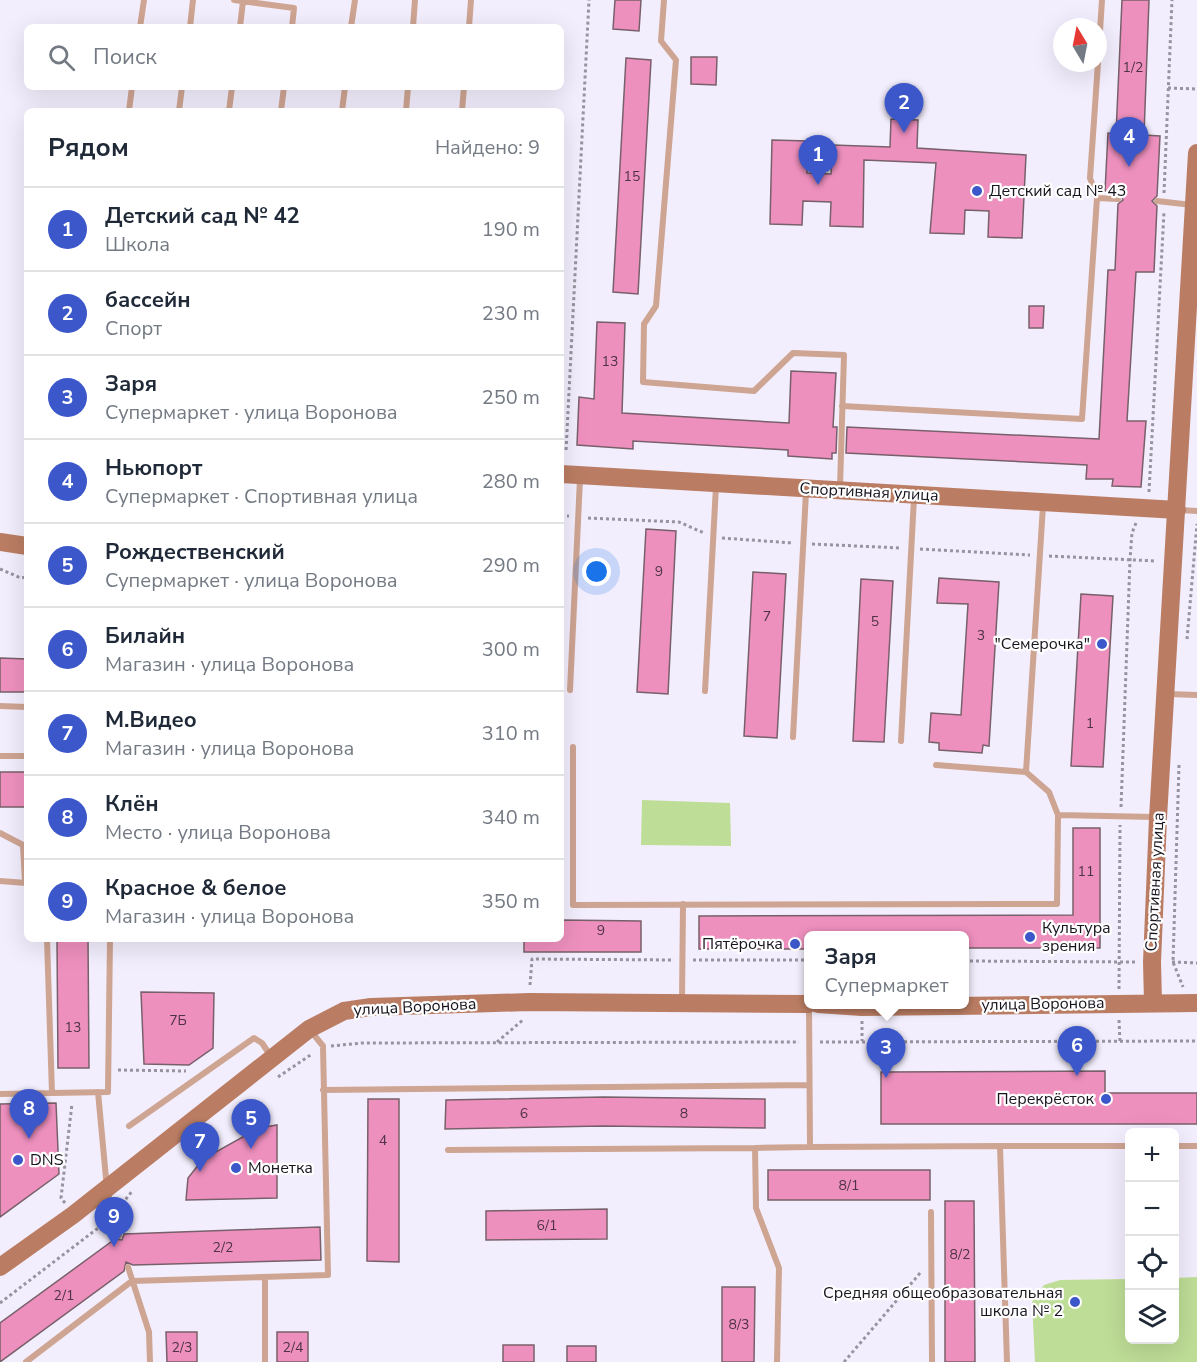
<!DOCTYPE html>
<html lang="ru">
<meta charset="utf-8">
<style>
:root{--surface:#fff;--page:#f2f2f3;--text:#1f2937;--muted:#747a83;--line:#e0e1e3;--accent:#3b57c9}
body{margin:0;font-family:"Nunito Sans",sans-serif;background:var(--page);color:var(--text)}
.controls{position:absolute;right:18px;bottom:18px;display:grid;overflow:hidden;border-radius:9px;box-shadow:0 6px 24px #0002}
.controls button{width:54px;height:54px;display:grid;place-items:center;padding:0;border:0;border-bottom:2px solid var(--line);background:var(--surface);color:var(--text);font:30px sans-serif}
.compass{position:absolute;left:1053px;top:18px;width:54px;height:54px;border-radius:50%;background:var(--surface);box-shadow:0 6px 24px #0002;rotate:350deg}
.you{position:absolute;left:597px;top:572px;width:21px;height:21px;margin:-15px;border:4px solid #fff;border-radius:50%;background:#1a73e8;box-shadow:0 0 0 9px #1a73e833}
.badge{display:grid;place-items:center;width:39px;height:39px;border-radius:50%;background:var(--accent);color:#fff;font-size:20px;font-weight:700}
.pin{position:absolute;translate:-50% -50px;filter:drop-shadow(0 2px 3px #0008)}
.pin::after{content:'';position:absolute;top:32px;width:21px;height:18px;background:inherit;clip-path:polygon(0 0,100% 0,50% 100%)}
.popup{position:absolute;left:804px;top:931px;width:165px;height:78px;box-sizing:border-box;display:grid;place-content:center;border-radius:9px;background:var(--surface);filter:drop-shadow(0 2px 4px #0005);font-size:20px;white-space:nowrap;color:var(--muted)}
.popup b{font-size:22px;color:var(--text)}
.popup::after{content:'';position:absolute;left:50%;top:100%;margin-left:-12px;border:12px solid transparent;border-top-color:var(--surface)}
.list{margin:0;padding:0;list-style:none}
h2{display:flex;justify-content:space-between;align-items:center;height:78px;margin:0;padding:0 24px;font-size:26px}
h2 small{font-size:20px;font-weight:400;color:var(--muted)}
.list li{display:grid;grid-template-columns:39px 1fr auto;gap:18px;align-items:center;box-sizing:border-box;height:84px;padding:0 24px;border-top:2px solid var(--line)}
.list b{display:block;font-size:22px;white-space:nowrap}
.list p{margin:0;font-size:20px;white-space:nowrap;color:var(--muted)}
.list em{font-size:20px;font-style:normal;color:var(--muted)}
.icon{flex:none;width:33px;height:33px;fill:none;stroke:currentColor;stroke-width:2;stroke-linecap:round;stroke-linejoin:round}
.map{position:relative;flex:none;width:1197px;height:1362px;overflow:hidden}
.search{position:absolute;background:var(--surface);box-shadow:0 6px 24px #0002;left:24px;top:24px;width:540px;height:66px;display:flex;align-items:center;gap:15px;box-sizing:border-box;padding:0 21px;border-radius:9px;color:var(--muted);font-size:22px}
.panel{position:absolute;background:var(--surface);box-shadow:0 6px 24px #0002;left:24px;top:108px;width:540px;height:834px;border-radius:9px}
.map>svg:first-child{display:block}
.green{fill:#bedd96}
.building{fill:#ee90be;stroke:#78606a;stroke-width:1.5}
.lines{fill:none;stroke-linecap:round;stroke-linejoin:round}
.path{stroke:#97939f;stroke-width:3;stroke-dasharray:3 3;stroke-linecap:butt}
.lane{stroke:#cea492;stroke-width:6}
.secondary{stroke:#ba7d63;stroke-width:18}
.poi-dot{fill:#3b57c9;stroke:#fefefe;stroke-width:2}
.labels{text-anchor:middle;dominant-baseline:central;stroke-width:4.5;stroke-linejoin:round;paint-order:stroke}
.number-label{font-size:14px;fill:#4d3345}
.poi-label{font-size:16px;fill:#17141d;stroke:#fefefe;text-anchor:start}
.street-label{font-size:16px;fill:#17141d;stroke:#fefefe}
</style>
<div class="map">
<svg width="1197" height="1362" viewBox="0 0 1197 1362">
<rect width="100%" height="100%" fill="#f3eefd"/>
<path class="green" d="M642,800L730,803L731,846L641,845Z
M1197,1277V1362H1035L1032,1302L1044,1285L1060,1280L1129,1279L1130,1340H1174L1175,1278Z"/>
<path class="building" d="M615,0H641L639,31L613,29Z
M1122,0H1149L1144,135L1160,136L1157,196L1152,201L1157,206L1154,272H1136L1127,421H1146L1141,487L1112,486L1113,479H1086L1087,465L846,453L847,427L1099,439L1108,270H1115L1118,204L1123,200L1119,192L1105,191L1108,133L1116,134Z
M691,57H717L716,85L691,84Z
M626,58L651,60L638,294L613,292Z
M891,119L918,120L917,148L1026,155L1022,238L988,237L989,211L965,210L964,234L930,233L936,163L864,160L863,227L830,226L831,202L803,201L802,225L770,224L772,140L808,141L807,173L831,174L833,145L890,147Z
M1029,306H1044L1043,328H1029Z
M597,322L625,323L622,413L789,423L791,371L836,373L833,427H837L836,453H832V459L788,456V450L633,441V449L577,445L579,397L594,399Z
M646,529L676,531L668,694L637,692Z
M753,572L786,574L777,738L744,736Z
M939,578L999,582L989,746L983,745L982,753L939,750V743L929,742L931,713L961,715L968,604L937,603Z
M861,579L893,581L884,742L853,741Z
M1081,594L1113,596L1103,767L1071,766Z
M0,658L27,659V692H0Z
M0,772H27V807H0Z
M1073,828H1100V948H964V936H808V949H699V916L1073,915Z
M561,920L641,921V952H524V939H561Z
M57,939H88L89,1068H58Z
M141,992L214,993L213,1048L189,1065L144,1064Z
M1105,1071V1093H1197V1124H881V1072Z
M604,1097L765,1099V1128L603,1126L445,1129L446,1100Z
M368,1099H399V1262L367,1261Z
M56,1103L59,1174L0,1217V1104Z
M277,1125V1198L186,1200L188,1178L203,1159L259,1128Z
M768,1170H930V1200H768Z
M945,1201H974L975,1362H945Z
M607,1209V1239L486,1240V1211Z
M320,1227L321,1260L133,1265L126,1262L124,1271L0,1362V1323L115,1239L122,1240L124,1234Z
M722,1287H755L754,1362H722Z
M166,1332H197V1362H167Z
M277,1332H308V1362H277Z
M503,1345H534V1362H503Z
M567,1346H596V1362H567Z"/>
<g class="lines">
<path class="path" d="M1168,88L1197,89
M1164,193L1172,0
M561,451H566L589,0
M1149,492L1164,212
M561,516H569
M588,518L679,522L704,533
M722,538L793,543
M812,544L901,548
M920,549L1030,555
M1049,556L1156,561
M0,569L21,578L27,577
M1187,639L1197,524
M1179,765L1173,962L1183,987
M1121,807L1130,560L1132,533L1136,523
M693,960H808
M964,961L1135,962
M1172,962L1197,963
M530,985L532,959L674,960
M1119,989L1120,825
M1119,1020L1120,1042
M862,1021V1041
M497,1042L524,1019
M820,1042L1197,1041
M331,1046L362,1043L799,1042
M118,1070L186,1071
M278,1077L312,1054
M65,1203L61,1198L72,1104
M122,1204L133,1190
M0,1303L106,1222
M844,1362L921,1272"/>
<path class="lane" d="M234,0L294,8L292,27
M664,0L661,41L676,60L656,306L644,324L643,382L754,391L793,353L844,355L840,487
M140,27L144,0
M190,27L193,0
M240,27L243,1
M351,27L355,0
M413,27L415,0
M469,27L471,0
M1098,62L1102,0
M129,111L132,87
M179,111L182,87
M229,111L232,87
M281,111L284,87
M342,111L345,87
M406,111L408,87
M462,111L464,87
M1097,198L1118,199
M1157,201L1192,205
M842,406L1082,419L1097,198L1090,178L1098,63
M1043,506L1026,772L1049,792L1058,815
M1180,510L1197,511
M570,690L580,479
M705,691L716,486
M1168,694L1197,695
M0,706L27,707
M793,737L806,492
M901,741L914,498
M573,747V905L1057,904L1058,815L1154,817
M0,756H27
M936,765L1026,772
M0,833L23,845L25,882
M0,881L26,883
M47,939L52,1093L108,1092L110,939
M682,1000L683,904
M323,1090L808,1085
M98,1092L107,1189L119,1236
M0,1094L52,1093
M129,1126L254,1038L262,1043L270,1055
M1000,1146H1130
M1174,1146H1197
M810,1147L1000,1146L1007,1362
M448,1150L755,1148
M931,1212L932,1362
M128,1267L149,1332L150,1362
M26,1362L132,1281L328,1275L323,1046L310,1030
M265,1362V1278
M777,1362L779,1268L756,1208L755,1148L810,1147L809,1005"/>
<path class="secondary" d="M561,474L1177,510
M0,542L27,546
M1153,1003L1152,962L1158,818L1197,153
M818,1004L862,1007L1197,1003
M0,1267L73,1215L309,1029L344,1011L371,1007L529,1002L808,1004"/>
</g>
<g class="poi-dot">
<circle cx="977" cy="191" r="6"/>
<circle cx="1102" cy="644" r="6"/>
<circle cx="1030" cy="937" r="6"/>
<circle cx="795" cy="944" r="6"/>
<circle cx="1106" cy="1099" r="6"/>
<circle cx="18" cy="1160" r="6"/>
<circle cx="236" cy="1168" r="6"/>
<circle cx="1075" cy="1302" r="6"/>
</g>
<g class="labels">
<g class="number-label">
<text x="1133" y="67">1/2</text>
<text x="632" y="176">15</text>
<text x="610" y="361">13</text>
<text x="659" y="571">9</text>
<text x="767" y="616">7</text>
<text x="875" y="621">5</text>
<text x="981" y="635">3</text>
<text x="1090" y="723">1</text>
<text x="1086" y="871">11</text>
<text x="601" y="930">9</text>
<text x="178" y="1020">7Б</text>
<text x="73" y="1027">13</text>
<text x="524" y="1113">6</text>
<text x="684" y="1113">8</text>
<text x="383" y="1140">4</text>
<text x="849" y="1185">8/1</text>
<text x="547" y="1225">6/1</text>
<text x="223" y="1247">2/2</text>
<text x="960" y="1254">8/2</text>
<text x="64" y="1295">2/1</text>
<text x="739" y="1324">8/3</text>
<text x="182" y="1347">2/3</text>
<text x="293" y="1347">2/4</text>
</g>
<g class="poi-label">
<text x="989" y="191">Детский сад № 43</text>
<text x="1090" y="644" text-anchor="end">"Семерочка"</text>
<text x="1042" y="928">Культура<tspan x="1042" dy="18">зрения</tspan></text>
<text x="783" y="944" text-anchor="end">Пятёрочка</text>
<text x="1094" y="1099" text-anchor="end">Перекрёсток</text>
<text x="30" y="1160">DNS</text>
<text x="248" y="1168">Монетка</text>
<text x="1063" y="1293" text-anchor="end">Средняя общеобразовательная<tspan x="1063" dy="18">школа № 2</tspan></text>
</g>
<g class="street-label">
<text transform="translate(869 492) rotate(3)">Спортивная улица</text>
<text transform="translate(1155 882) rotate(-87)">Спортивная улица</text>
<text transform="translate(1043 1004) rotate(-1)">улица Воронова</text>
<text transform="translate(415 1007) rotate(-3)">улица Воронова</text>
</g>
</g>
</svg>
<div class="controls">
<button>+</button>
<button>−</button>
<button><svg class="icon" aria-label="locate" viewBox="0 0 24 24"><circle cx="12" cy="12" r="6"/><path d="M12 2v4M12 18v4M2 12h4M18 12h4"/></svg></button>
<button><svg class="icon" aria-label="layers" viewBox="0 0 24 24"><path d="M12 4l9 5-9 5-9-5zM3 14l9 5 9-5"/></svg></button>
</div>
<svg class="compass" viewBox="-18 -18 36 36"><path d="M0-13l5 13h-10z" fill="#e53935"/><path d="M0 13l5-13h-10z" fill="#747a83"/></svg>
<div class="you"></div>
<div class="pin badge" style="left:818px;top:185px">1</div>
<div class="pin badge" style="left:904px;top:133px">2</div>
<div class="pin badge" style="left:886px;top:1078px">3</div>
<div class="popup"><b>Заря</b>Супермаркет</div>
<div class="pin badge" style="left:1129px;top:167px">4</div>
<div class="pin badge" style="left:251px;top:1149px">5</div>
<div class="pin badge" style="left:1077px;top:1076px">6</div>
<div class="pin badge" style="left:200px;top:1172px">7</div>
<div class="pin badge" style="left:29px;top:1139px">8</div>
<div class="pin badge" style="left:114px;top:1247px">9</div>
<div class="search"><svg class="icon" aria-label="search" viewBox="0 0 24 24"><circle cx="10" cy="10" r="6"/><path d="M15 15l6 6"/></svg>Поиск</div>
<section class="panel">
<h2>Рядом<small>Найдено: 9</small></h2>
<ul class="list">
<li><span class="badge">1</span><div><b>Детский сад № 42</b><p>Школа</p></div><em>190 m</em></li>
<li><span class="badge">2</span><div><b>бассейн</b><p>Спорт</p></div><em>230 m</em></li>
<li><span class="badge">3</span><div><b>Заря</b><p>Супермаркет · улица Воронова</p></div><em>250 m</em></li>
<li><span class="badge">4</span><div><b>Ньюпорт</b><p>Супермаркет · Спортивная улица</p></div><em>280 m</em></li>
<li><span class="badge">5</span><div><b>Рождественский</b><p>Супермаркет · улица Воронова</p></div><em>290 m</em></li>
<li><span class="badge">6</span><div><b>Билайн</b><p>Магазин · улица Воронова</p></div><em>300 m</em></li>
<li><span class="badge">7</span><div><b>М.Видео</b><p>Магазин · улица Воронова</p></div><em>310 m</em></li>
<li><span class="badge">8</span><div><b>Клён</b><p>Место · улица Воронова</p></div><em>340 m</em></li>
<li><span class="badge">9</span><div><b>Красное &amp; белое</b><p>Магазин · улица Воронова</p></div><em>350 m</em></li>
</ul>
</section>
</div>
